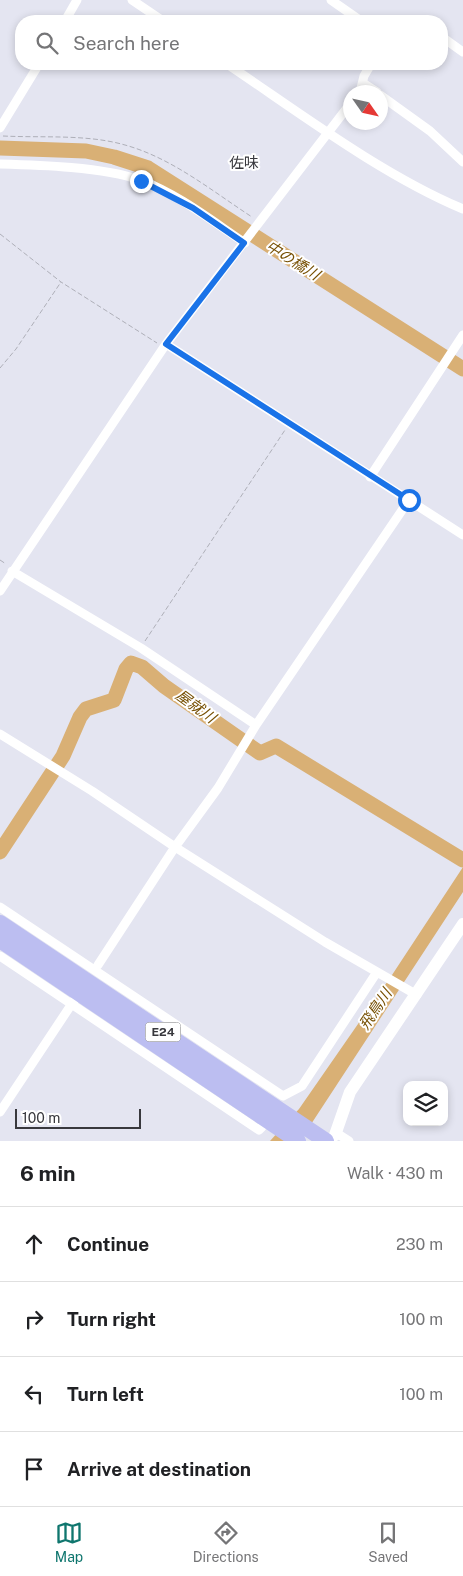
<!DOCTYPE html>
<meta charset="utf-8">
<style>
:root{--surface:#fff;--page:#f6f6f6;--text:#202124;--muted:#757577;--line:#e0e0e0;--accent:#0f766e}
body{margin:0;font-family:"Public Sans","Noto Sans JP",sans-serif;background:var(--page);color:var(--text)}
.controls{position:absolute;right:15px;bottom:15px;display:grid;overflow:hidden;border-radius:10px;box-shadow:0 2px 8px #0003}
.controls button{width:45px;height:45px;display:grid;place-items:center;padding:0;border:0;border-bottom:1px solid var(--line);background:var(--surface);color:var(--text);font:25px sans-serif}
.compass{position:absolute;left:343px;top:85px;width:45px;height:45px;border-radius:50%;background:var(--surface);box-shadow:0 2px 8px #0003;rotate:124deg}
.scale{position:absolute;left:15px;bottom:12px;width:126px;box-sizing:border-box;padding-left:5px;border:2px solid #38383d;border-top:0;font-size:14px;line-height:18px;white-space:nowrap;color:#38383d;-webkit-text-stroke:4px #fff;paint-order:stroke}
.stop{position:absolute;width:15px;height:15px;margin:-11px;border:4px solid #1a73e8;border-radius:50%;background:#fff}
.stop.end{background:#1a73e8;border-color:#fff;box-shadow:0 1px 5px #0008}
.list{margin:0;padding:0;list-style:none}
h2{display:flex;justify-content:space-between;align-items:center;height:65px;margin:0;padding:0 20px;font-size:21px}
h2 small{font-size:16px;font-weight:400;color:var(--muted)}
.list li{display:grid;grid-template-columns:32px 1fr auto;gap:15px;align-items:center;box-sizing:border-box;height:75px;padding:0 20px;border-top:1px solid var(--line)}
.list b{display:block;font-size:19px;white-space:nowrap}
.list em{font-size:16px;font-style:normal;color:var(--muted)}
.icon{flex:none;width:28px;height:28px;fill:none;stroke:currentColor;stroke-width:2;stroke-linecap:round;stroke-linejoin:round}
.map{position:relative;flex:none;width:463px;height:1141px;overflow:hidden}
.search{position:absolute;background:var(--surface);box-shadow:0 2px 8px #0003;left:15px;right:15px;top:15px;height:55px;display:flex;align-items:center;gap:12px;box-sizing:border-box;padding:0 18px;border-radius:20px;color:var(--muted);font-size:19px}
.sheet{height:365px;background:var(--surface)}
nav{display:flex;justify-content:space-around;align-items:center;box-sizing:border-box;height:70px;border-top:1px solid var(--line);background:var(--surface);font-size:14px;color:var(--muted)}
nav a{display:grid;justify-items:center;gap:2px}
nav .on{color:var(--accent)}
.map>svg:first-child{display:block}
.water{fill:#d9b075}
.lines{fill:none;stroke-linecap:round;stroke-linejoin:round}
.river{stroke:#d9b075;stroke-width:15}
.path{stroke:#aeafb8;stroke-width:1;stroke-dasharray:5 2.5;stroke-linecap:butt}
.minor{stroke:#fff;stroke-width:9}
.secondary{stroke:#fff;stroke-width:12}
.motorway{stroke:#bcbef1;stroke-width:16}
.route{stroke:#1a73e8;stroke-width:6}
.labels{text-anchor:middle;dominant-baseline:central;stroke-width:4;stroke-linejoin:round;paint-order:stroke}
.shield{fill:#fff;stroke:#747477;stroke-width:1}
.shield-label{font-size:12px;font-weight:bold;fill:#38383d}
.neighbourhood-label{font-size:15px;fill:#38383d;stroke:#fff}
.water-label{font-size:15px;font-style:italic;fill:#764f02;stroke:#fff}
</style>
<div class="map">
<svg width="463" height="1141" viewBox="0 0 463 1141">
<rect width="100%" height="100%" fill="#e4e5f1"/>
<path class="water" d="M463,867V892L300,1141H270L299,1109L392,975Z"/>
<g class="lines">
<path class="river" d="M0,148L86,151L114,157L148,168L463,369
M0,852L63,756L80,717L86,709L114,700L126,669L131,663L142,667L164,686L260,753L276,746L463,860"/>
<path class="path" d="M3,136C43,138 87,134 125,145C172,158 212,191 252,217
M0,234L61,282L157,343
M0,368L16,349L61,282
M0,560L6,564
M145,641L285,430"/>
<path class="minor" d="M132,0L163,21
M331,0L361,21
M65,21L77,0
M442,37L463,52
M227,64C300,113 382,175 463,209
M363,83L377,92
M360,92L364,76L371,64
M380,95L430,131L463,162
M0,128L39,64
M0,164C40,165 103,167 140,180C178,194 212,221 245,243
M166,344L463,535
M370,477L463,335
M12,571L141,648L256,725
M0,591L166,344L350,104
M0,734L92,791L175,847L325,942L417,995
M0,907L283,1096L302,1086L377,972
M0,956L259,1130L262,1127
M98,965L175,847L218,788L256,725L409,500
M0,1112L75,999
M335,1132L349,1141"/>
<path class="secondary" d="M335,1135L350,1092L463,924"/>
<path class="motorway" d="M0,923L326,1141
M0,940L298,1141"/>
</g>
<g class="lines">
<path class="route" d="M141,181L193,208L244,243L166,344L409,500"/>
</g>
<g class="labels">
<rect class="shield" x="145.5" y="1022.5" width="35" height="19" rx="4"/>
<g class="shield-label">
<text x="163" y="1032">E24</text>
</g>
<g class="neighbourhood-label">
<text x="244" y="162">佐味</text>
</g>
<g class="water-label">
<text transform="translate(293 260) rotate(32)">中の橋川</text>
<text transform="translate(196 706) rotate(36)">屋就川</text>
<text transform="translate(375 1009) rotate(-56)">飛鳥川</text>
</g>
</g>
</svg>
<div class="controls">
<button><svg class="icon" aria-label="layers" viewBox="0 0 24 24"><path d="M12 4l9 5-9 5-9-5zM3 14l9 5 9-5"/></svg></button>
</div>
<svg class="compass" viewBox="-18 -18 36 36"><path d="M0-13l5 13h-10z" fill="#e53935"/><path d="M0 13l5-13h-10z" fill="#757577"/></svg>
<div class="scale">100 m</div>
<div class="stop" style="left:409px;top:500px"></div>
<div class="stop end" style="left:141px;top:181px"></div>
<div class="search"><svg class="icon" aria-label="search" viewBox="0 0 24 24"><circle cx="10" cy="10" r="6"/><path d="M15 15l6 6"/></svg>Search here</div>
</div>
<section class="sheet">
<h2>6 min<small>Walk · 430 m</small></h2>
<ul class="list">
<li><svg class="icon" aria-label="ahead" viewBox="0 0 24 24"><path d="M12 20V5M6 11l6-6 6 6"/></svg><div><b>Continue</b></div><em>230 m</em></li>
<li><svg class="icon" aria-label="right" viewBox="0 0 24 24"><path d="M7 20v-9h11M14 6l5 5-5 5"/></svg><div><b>Turn right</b></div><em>100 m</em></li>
<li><svg class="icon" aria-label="left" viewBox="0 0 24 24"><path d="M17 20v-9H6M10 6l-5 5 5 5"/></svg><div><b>Turn left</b></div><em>100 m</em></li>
<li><svg class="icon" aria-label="arrive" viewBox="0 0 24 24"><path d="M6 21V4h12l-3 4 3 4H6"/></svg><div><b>Arrive at destination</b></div></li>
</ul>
</section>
<nav>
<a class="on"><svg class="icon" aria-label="map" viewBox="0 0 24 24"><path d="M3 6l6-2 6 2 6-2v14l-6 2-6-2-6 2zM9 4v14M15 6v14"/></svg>Map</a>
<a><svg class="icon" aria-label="directions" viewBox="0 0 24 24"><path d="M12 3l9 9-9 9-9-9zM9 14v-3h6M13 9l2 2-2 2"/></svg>Directions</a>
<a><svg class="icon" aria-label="saved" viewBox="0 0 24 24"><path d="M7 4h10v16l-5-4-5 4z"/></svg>Saved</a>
</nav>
